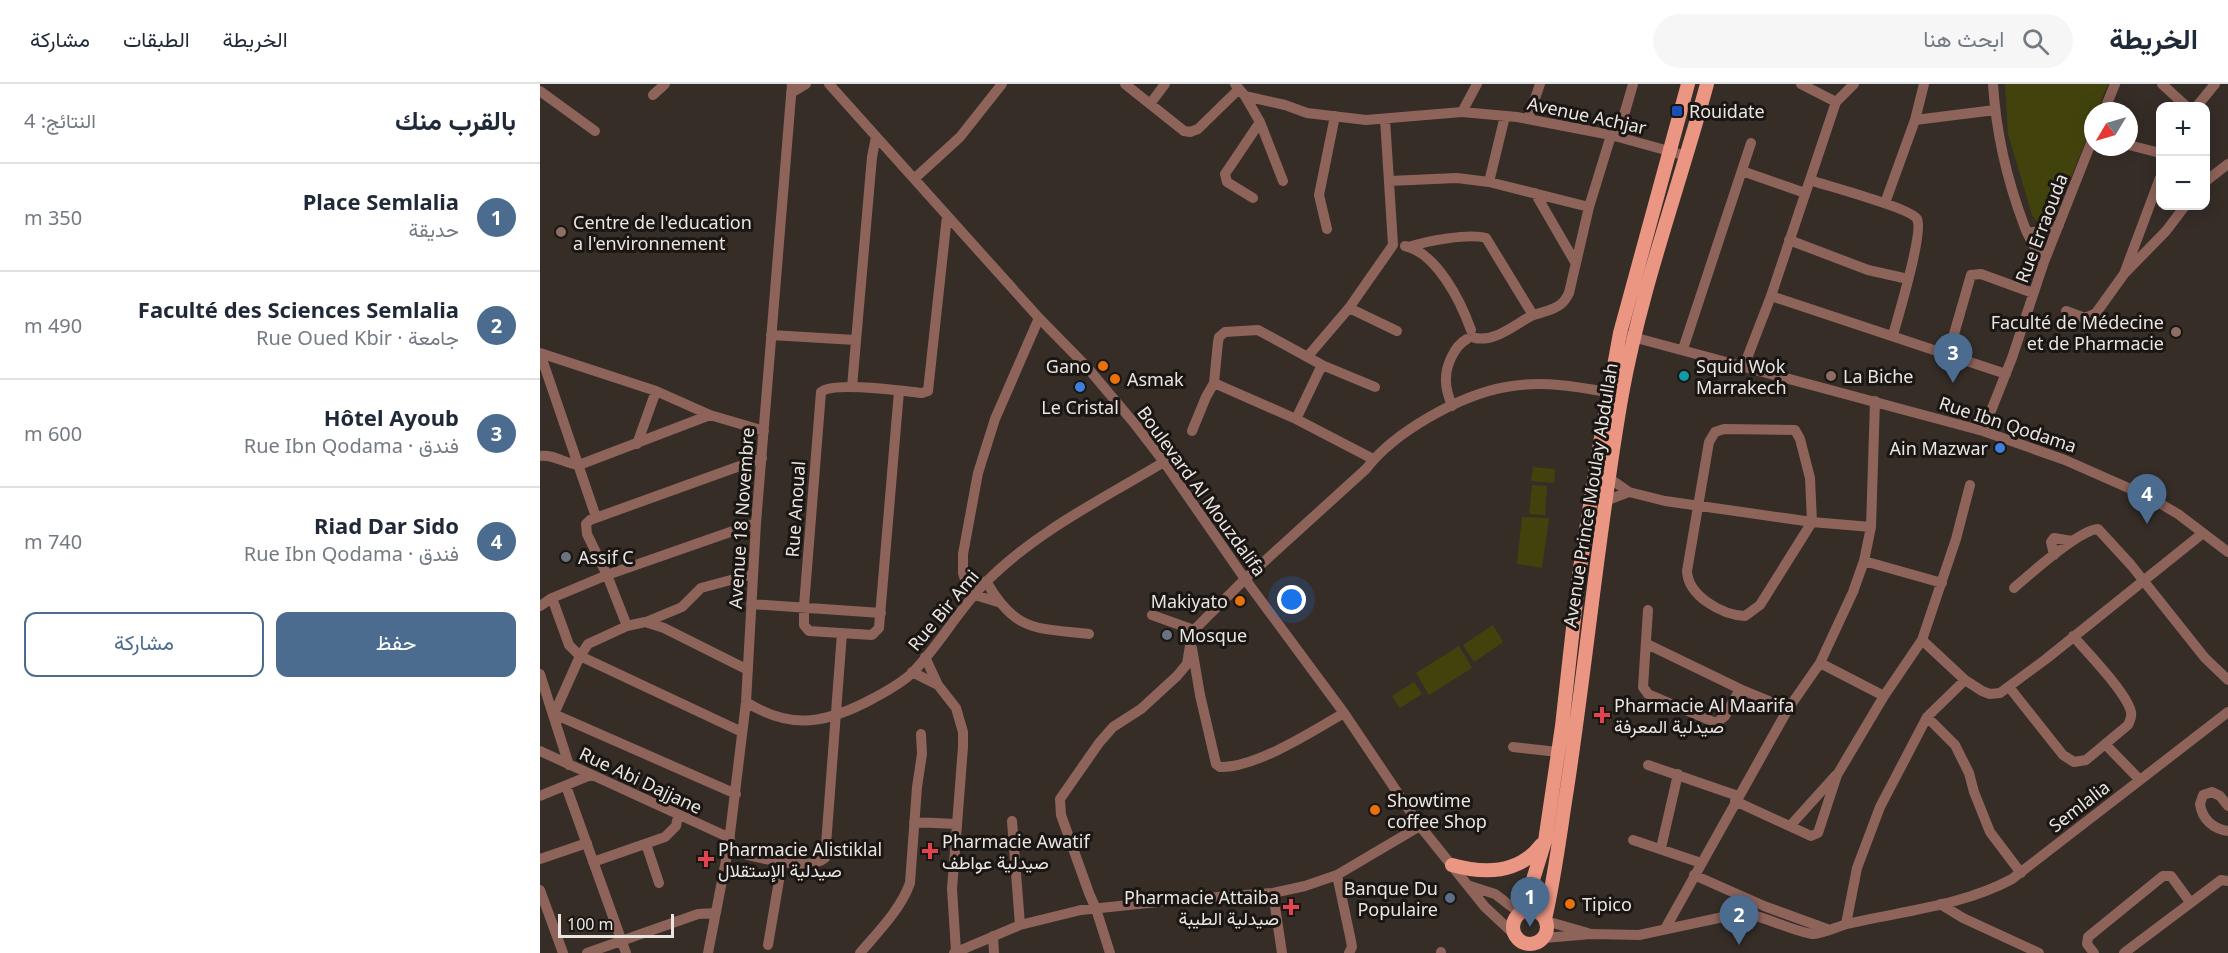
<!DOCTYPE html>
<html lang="ar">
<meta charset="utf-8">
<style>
:root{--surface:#fff;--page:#f6f6f7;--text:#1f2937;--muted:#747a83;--line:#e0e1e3;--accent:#4b6c8f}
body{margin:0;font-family:"Noto Sans",Vazirmatn,sans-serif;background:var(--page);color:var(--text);direction:rtl}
.controls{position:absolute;right:18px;top:18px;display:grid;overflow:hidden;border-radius:12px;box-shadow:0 3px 15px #0003}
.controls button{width:54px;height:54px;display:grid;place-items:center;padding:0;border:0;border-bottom:2px solid var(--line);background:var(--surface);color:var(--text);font:30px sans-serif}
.compass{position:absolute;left:1544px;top:18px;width:54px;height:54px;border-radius:50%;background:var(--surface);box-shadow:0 3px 15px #0003;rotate:232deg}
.scale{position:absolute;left:18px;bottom:15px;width:116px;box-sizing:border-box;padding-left:6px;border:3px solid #ebe5e1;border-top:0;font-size:16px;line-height:21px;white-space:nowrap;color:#ebe5e1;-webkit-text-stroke:4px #1a1613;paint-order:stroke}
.you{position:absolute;left:752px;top:516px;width:21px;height:21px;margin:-15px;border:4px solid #fff;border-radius:50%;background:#1a73e8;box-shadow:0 0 0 9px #1a73e833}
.badge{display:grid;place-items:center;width:39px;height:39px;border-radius:50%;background:var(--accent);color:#fff;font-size:20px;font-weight:700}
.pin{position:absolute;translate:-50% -50px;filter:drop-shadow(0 2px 3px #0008)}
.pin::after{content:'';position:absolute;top:32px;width:21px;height:18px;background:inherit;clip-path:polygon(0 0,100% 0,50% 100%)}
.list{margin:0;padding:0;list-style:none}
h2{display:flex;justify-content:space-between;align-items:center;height:78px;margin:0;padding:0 24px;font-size:26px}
h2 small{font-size:20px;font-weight:400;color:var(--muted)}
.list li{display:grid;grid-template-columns:39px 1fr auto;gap:18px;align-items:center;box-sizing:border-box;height:108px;padding:0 24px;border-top:2px solid var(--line)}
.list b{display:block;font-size:22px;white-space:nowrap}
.list p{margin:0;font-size:20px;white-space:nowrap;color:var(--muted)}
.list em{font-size:20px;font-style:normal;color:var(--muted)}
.actions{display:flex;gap:12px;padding:18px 24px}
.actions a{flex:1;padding:14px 0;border:2px solid var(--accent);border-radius:12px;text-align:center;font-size:21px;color:var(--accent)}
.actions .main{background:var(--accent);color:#fff}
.icon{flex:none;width:33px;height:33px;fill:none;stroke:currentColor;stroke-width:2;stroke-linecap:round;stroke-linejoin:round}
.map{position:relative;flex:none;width:1688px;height:869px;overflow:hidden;direction:ltr}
header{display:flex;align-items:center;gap:36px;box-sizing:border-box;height:84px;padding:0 30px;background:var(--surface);border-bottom:2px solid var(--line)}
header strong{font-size:28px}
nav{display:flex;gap:33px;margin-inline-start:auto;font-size:21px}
.search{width:420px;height:54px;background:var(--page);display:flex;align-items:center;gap:15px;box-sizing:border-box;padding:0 21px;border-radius:33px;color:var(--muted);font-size:22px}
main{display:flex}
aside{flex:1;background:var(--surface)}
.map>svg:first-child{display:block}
.green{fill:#42430c}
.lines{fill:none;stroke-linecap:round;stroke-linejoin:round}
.minor{stroke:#8e635a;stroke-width:10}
.major{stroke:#eb9583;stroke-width:14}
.transit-dot{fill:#1a4fb4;stroke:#1a1613;stroke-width:2}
.education-dot{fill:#8d6e63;stroke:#1a1613;stroke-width:2}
.food-dot{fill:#e8710a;stroke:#1a1613;stroke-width:2}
.culture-dot{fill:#0f9aa8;stroke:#1a1613;stroke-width:2}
.shop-dot{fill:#3f7fe0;stroke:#1a1613;stroke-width:2}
.worship-dot{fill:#6b7280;stroke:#1a1613;stroke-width:2}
.health-dot{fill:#e0444e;stroke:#1a1613;stroke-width:2}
.service-dot{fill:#5c6f8a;stroke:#1a1613;stroke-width:2}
.labels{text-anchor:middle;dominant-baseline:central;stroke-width:6;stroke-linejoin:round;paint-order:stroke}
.poi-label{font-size:18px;fill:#ebe5e1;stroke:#1a1613;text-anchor:start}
.street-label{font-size:18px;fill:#ebe5e1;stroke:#1a1613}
</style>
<header>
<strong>الخريطة</strong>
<div class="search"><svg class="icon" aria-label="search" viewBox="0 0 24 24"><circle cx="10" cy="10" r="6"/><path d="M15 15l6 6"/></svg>ابحث هنا</div>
<nav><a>الخريطة</a><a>الطبقات</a><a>مشاركة</a></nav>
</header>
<main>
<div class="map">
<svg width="1688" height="869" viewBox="0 0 1688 869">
<rect width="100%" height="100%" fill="#362d27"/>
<path class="green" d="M1465,0H1568L1557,27H1553V38L1515,133C1508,145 1498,141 1492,131L1468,50Z
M993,383L1015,385L1014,399L991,397Z
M992,401L1007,402L1005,431L989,430Z
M982,433L1009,434L1002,484L977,480Z
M953,541L963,558L934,578L923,561Z
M919,562L932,584L889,611L876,589Z
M874,598L882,610L860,624L852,612Z"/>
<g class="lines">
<path class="minor" d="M289,0L499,234L546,282L594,339L624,378L705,495L804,629L880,742L945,823L974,850
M585,0L644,47L650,48L658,45L699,5
M695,0L705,12L745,21L767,29L826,36L922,28L977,33L1071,51L1147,72
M1261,0L1296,18
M1453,0C1456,48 1467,96 1484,141C1488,154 1497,166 1504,178
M1622,0L1646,22
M0,7L55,47
M251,9L266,0
M113,11L125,0
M705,12L720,38L743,97
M610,20L625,0
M1657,22L1675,0
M1564,27L1575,0
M922,28L937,0
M988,35L1000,0
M1375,36L1455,26
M1589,61L1620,69
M1202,87L1265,109
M374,95L420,53L462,0
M1270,96C1287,102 1371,124 1377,135C1384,147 1358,233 1353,251
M849,97L917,94L949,98L1049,123
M1666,97L1688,80
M949,98L965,32
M995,109L1035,178
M713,114L687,98L685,90L720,38
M1345,119L1375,36L1384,0
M787,145L779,111L795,32
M1487,149L1506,146L1519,141
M1249,156L1328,186L1368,195
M865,162C897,169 921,218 931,246
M869,163C886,157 929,149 946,154L993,231
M1584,190L1620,94
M1231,212L1466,290
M809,224L857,247
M1526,227L1545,234L1556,229L1584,190L1626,147L1645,122
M231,251L315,256
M1089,252L1443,347L1525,376L1609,413L1638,430L1688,468
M935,254C955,258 974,241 991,232C1001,228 1013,227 1021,220C1025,217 1027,213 1029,209L1049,123L1069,58L1071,51L1082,38L1093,0
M1143,265L1211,59
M0,269L116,307L170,331L224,347
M0,269L56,433
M1408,271L1431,191L1441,190L1493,209
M768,272L809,224L853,161L845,35
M1204,282L1231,212L1296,18L1314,0
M674,299L756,335L833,375
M312,303L332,73L336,53
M359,307L339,544L332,551L269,547L264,541V522L281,308C293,297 363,307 382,309L388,307L407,132
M912,322C909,314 906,306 906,298C905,283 914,262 927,255
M756,335L782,281
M1184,345L1255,346L1260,355L1270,394L1272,438L1220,521L1205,532C1182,531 1148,512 1147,487L1169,358L1175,348Z
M652,347L666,313L674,299L678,258L679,253L685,248L718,246L782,281L835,303
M1443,347L1472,274L1504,178L1553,54
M97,360L116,307
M0,372C13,370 26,380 39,381L170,331
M1069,394L1089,408L1125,417L1272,438L1331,443
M1065,417L1089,408
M1514,471L1511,458L1514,454L1532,457
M1324,477L1402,499
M446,497C475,548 495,544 549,550
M1474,504C1490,490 1539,446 1558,445L1591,481L1665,574L1688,596
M12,514L29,561L40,572L14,630L196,710
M458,518L435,511L427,502L423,489V470L438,389L455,335L499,234
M211,520L341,529
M0,522L12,514L67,491L216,439
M1108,526L1103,603L1108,610L1176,639L1185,632L1200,605
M612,531L654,546
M106,538L142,523L161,504L213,490
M87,542L67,491L47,450L46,440L50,436L222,374
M1382,556L1425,596L1442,607L1450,610L1460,609L1506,575L1663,449
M1107,560L1200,605L1248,625
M652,564L660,611L676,680L680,683C716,684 773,647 804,629
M385,573L398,601L416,624L423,648V663L412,805L416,867
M1280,579L1344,612
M372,588L398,601
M0,590L29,681
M1469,603L1523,671L1534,678L1546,676L1588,641C1590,637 1592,633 1591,628C1587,609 1547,568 1533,552
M206,618C252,647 288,639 334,614C347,607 362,599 372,589C400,561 419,524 447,497C497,447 564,414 624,378
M1387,633L1415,661L1429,689L1434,708L1450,748L1481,789
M202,648L40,572L48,560L87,542L105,538L124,544L208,586
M1565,660L1599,695
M973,663L1018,668
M0,667L190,754
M1108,681L1198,712
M26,702L86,869
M0,712L51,691
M1195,717L1271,752L1278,749L1297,691L1344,612L1382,556L1416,455L1430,401
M1688,722L1680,712L1672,708L1663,711L1660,720C1662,735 1673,745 1688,747
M472,737L480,841
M374,738L416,740
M1250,742L1296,691
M1093,756L1161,779
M106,760L119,799
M1121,764L1138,690
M188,766C209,771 268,789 285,774L302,549
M0,775L47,759
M53,778L125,753L136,742L138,732
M797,791L811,857L812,863L809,869
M1154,791L1224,822L1287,845
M930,802L955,810L980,829
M0,806L23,869
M733,809L742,869
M1400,820L1423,834L1499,869
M1006,837L1048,849
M1306,840L1317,784L1340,723L1387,633L1425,596
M1125,845L1248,625L1280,579L1313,508L1324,477L1331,443L1335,317
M453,852L454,869
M1004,854L1051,850L1099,851L1202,829C1226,832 1248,846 1272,850C1279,851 1299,842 1307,840C1362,827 1422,822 1472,795L1688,628
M228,861L242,779
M47,869L158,830L176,829
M168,869L188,766L206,618L216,439L252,0
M320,869C338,848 361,825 370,799L377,703L382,670L381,650
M414,869L480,841L541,826L637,816L733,809L765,802L797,791L880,742
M570,869L556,825L549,809L521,731L520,715L559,659L573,643L601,625L637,592L647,580L651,555L654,546L705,495L826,385C854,348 920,311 966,303C1002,296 1041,303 1076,310
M901,869V868
M1554,869L1547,860L1548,853L1623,792H1631L1650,818
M1584,869L1681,796L1688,797"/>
<path class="major" d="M912,781C944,790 979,790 1001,761
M973 843a17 17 0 1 1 34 0a17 17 0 1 1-34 0Z
M983,828L1005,757L1022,642L1039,490L1059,365L1080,249L1148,0
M1005,835C1015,792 1020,749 1027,705C1047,574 1059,441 1082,310C1101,205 1139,103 1167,0"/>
</g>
<rect class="transit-dot" x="1131" y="21" width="12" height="12" rx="3"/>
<g class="education-dot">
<circle cx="21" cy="148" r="6"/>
<circle cx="1636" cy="248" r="6"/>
<circle cx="1291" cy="292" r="6"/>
</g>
<g class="food-dot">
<circle cx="563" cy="282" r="6"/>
<circle cx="575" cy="295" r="6"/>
<circle cx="700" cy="517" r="6"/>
<circle cx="835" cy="726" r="6"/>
<circle cx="1030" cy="820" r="6"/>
</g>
<circle class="culture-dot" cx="1144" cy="292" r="6"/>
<g class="shop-dot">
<circle cx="540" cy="303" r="6"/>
<circle cx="1460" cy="364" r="6"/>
</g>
<g class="worship-dot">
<circle cx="26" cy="473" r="6"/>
<circle cx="627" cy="551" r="6"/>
</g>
<g class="health-dot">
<path d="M1059 622h6v6h6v6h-6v6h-6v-6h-6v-6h6z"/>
<path d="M387 758h6v6h6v6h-6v6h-6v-6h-6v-6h6z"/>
<path d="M163 766h6v6h6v6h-6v6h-6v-6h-6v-6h6z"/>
<path d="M748 814h6v6h6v6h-6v6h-6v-6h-6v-6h6z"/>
</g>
<circle class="service-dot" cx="910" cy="814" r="6"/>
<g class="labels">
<g class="poi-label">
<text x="1149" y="27">Rouidate</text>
<text x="33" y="138">Centre de l'education<tspan x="33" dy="21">a l'environnement</tspan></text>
<text x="1624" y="238" text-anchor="end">Faculté de Médecine<tspan x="1624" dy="21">et de Pharmacie</tspan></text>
<text x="551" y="282" text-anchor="end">Gano</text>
<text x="1156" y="282">Squid Wok<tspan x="1156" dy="21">Marrakech</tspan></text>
<text x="1303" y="292">La Biche</text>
<text x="587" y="295">Asmak</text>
<text x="540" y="323" text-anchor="middle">Le Cristal</text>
<text x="1448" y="364" text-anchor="end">Ain Mazwar</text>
<text x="38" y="473">Assif C</text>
<text x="688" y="517" text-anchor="end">Makiyato</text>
<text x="639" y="551">Mosque</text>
<text x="1074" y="621">Pharmacie Al Maarifa<tspan x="1074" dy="21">صيدلية المعرفة</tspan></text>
<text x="847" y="716">Showtime<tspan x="847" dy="21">coffee Shop</tspan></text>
<text x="402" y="757">Pharmacie Awatif<tspan x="402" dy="21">صيدلية عواطف</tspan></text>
<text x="178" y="765">Pharmacie Alistiklal<tspan x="178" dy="21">صيدلية الإستقلال</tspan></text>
<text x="898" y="804" text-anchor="end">Banque Du<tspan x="898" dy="21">Populaire</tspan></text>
<text x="739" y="813" text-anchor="end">Pharmacie Attaiba<tspan x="739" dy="21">صيدلية الطيبة</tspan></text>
<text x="1042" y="820">Tipico</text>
</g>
<g class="street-label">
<text transform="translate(1047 31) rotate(12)">Avenue Achjar</text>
<text transform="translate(1501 144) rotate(-69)">Rue Erraouda</text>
<text transform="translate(1468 340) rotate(18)">Rue Ibn Qodama</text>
<text transform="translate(662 407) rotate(54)">Boulevard Al Mouzdalifa</text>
<text transform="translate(1050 411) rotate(-81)">Avenue Prince Moulay Abdullah</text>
<text transform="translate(255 425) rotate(-86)">Rue Anoual</text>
<text transform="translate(201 434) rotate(-86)">Avenue 18 Novembre</text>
<text transform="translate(403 526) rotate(-50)">Rue Bir Ami</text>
<text transform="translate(101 696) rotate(25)">Rue Abi Dajjane</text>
<text transform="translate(1539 722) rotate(-38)">Semlalia</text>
</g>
</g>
</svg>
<div class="controls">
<button>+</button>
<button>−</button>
</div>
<svg class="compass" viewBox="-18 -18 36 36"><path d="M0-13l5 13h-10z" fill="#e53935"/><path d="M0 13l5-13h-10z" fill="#747a83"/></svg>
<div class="scale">100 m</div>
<div class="you"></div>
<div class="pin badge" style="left:990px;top:843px">1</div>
<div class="pin badge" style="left:1199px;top:861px">2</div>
<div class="pin badge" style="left:1413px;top:299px">3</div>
<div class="pin badge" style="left:1607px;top:440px">4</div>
</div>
<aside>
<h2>بالقرب منك<small>النتائج: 4</small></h2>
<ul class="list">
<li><span class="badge">1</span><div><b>Place Semlalia</b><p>حديقة</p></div><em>350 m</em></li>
<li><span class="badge">2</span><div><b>Faculté des Sciences Semlalia</b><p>جامعة · Rue Oued Kbir</p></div><em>490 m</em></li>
<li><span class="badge">3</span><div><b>Hôtel Ayoub</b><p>فندق · Rue Ibn Qodama</p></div><em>600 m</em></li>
<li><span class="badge">4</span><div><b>Riad Dar Sido</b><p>فندق · Rue Ibn Qodama</p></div><em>740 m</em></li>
</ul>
<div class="actions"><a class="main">حفظ</a><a>مشاركة</a></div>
</aside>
</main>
